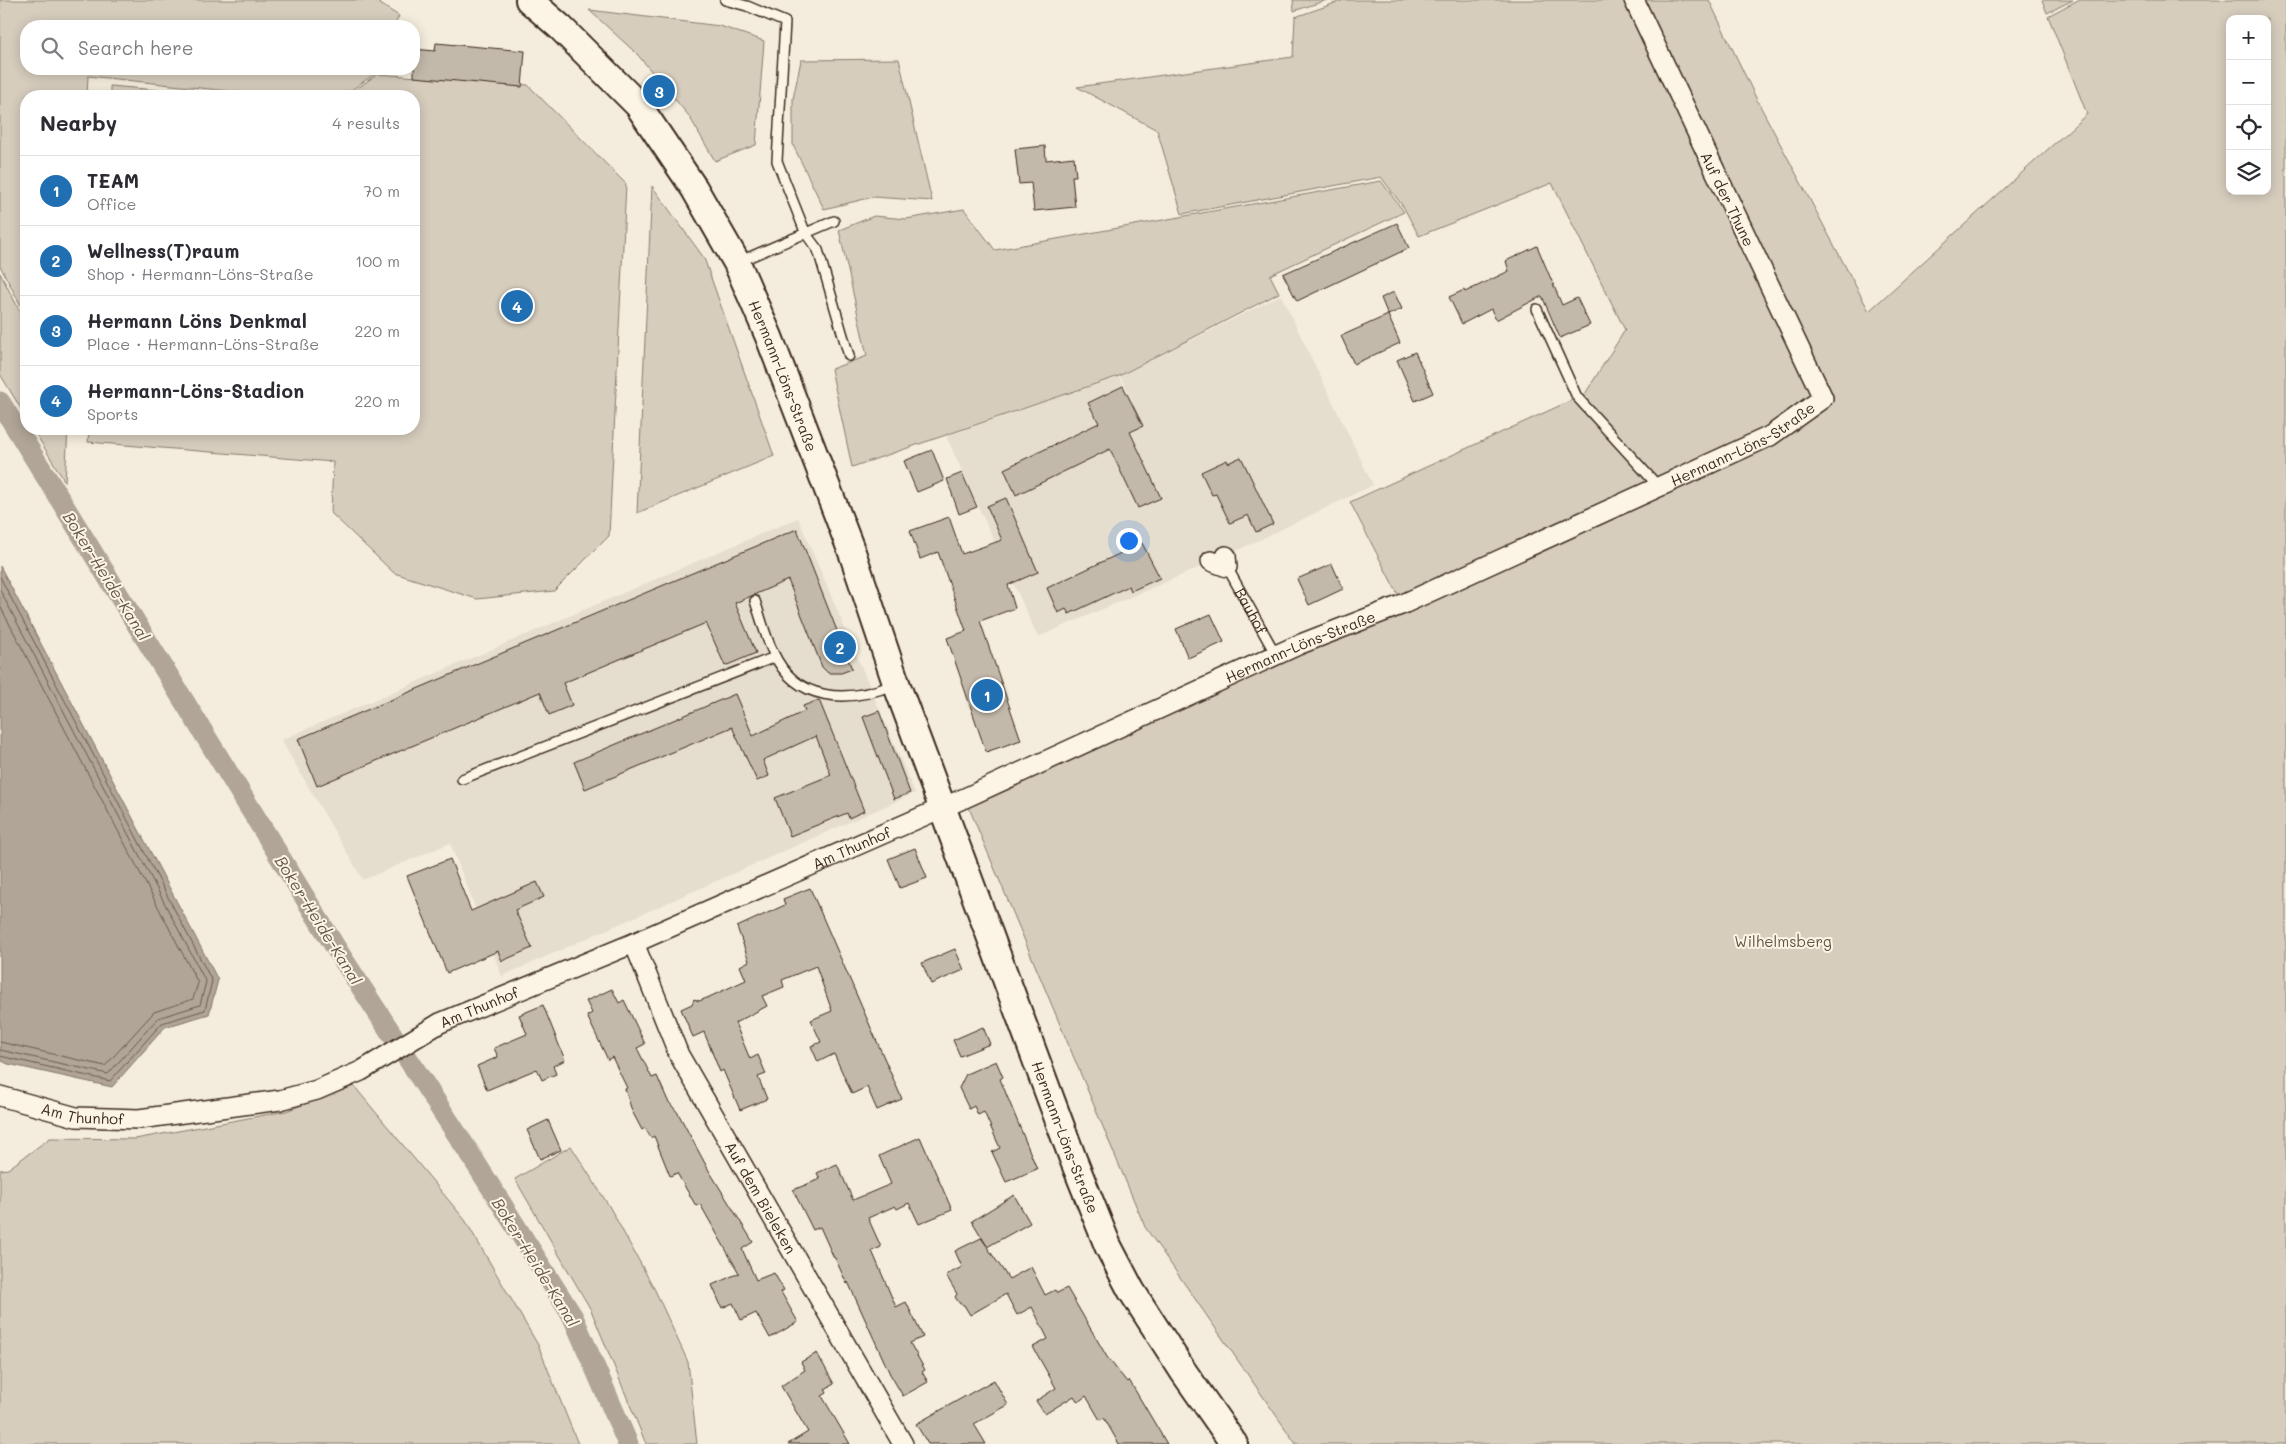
<!DOCTYPE html>
<meta charset="utf-8">
<style>
:root{--surface:#fff;--page:#f2f2f3;--text:#2b2b33;--muted:#7c7c81;--line:#e1e1e2;--accent:#1f6fb2}
body{margin:0;font-family:Mali,sans-serif;background:var(--page);color:var(--text)}
.controls{position:absolute;right:15px;top:15px;display:grid;overflow:hidden;border-radius:10px;box-shadow:0 2px 12px #0003}
.controls button{width:45px;height:45px;display:grid;place-items:center;padding:0;border:0;border-bottom:1px solid var(--line);background:var(--surface);color:var(--text);font:25px sans-serif}
.you{position:absolute;left:1128px;top:540px;width:18px;height:18px;margin:-12px;border:4px solid #fff;border-radius:50%;background:#1a73e8;box-shadow:0 0 0 8px #1a73e833}
.badge{display:grid;place-items:center;width:32px;height:32px;border-radius:50%;background:var(--accent);color:#fff;font-size:16px;font-weight:700}
.pin{position:absolute;translate:-50% -50%;border:2px solid #fff;box-shadow:0 1px 5px #0006}
.list{margin:0;padding:0;list-style:none}
h2{display:flex;justify-content:space-between;align-items:center;height:65px;margin:0;padding:0 20px;font-size:21px}
h2 small{font-size:16px;font-weight:400;color:var(--muted)}
.list li{display:grid;grid-template-columns:32px 1fr auto;gap:15px;align-items:center;box-sizing:border-box;height:70px;padding:0 20px;border-top:1px solid var(--line)}
.list b{display:block;font-size:19px;white-space:nowrap}
.list p{margin:0;font-size:16px;white-space:nowrap;color:var(--muted)}
.list em{font-size:16px;font-style:normal;color:var(--muted)}
.icon{flex:none;width:28px;height:28px;fill:none;stroke:currentColor;stroke-width:2;stroke-linecap:round;stroke-linejoin:round}
.map{position:relative;flex:none;width:2286px;height:1444px;overflow:hidden}
.search{position:absolute;background:var(--surface);box-shadow:0 2px 12px #0003;left:20px;top:20px;width:400px;height:55px;display:flex;align-items:center;gap:12px;box-sizing:border-box;padding:0 18px;border-radius:20px;color:var(--muted);font-size:19px}
.panel{position:absolute;background:var(--surface);box-shadow:0 2px 12px #0003;left:20px;top:90px;width:400px;height:345px;border-radius:20px}
.map>svg:first-child{display:block}
.built{fill:#e5ddce}
.green{fill:#d6cdbd;stroke:#887c6e;fill-rule:evenodd}
.water{fill:#b0a596;stroke:#817466}
.lines{fill:none;stroke-linecap:round;stroke-linejoin:round}
.shore{stroke:#6a5b4e;stroke-width:1}
.canal{stroke:#b0a596;stroke-width:21}
.building{fill:#c3b9aa;stroke:#3b2a1e}
.lane-casing{stroke:#3b2a1e;stroke-width:12}
.street-casing{stroke:#3b2a1e;stroke-width:22}
.secondary-casing{stroke:#3b2a1e;stroke-width:30}
.lane{stroke:#fcf5e5;stroke-width:9}
.street{stroke:#fcf5e5;stroke-width:19}
.secondary{stroke:#fcf5e5;stroke-width:26}
.labels{text-anchor:middle;dominant-baseline:central;stroke-width:4;stroke-linejoin:round;paint-order:stroke}
.street-label{font-size:15px;fill:#3b2a1e;stroke:#fcf5e5}
.park-label{font-size:15px;fill:#625346;stroke:#fcf5e5}
.water-label{font-size:16px;font-style:italic;fill:#645548;stroke:#fcf5e5}
</style>
<div class="map">
<svg width="2286" height="1444" viewBox="0 0 2286 1444">
<rect width="100%" height="100%" fill="#f4eddd"/>
<filter id="ink" filterUnits="userSpaceOnUse"><feTurbulence type="fractalNoise" baseFrequency=".02" numOctaves="2"/><feDisplacementMap in="SourceGraphic" scale="10" xChannelSelector="R" yChannelSelector="G"/><feConvolveMatrix kernelMatrix="1 2 1 2 8 2 1 2 1" color-interpolation-filters="sRGB"/></filter>
<g filter="url(#ink)">
<path class="built" d="M1281,295L1373,485L1226,556L1038,637L946,436L1119,377L1136,406L1120,376Z
M798,518L915,793L502,976L450,843L363,880L281,740Z"/>
<path class="green" d="M0,0H374L399,16L394,26H26V69H378L377,72L343,96H274L88,76L87,96H26V315L0,266Z
M1293,0H1327L1294,11Z
M1344,0H1709L1757,100L1869,311L2087,114L2048,16L2078,0H2286V1444H1296L1145,1227L967,803L1405,608L1350,502L1585,394L1625,330L1552,183L1419,236L1404,208L1381,177L1182,214L1157,130L1077,87L1293,57L1295,17ZM2230,19H2267V191H2230Z
M2042,0H2073L2047,13Z
M589,10L720,26L764,41L756,145L715,161L689,116L637,54Z
M899,59L932,201L873,197L824,209L793,145V99L801,60Z
M377,74L528,85L626,184L609,536L554,591L477,599L394,573L331,513L333,462L88,442L89,429H414V96H347Z
M110,86L228,96H110Z
M1381,181L1404,212L1270,275L1279,293L1119,376L852,467L831,369L867,356L839,230L874,216L906,219L964,209L995,250Z
M652,186L704,258L774,456L637,513Z
M0,273L26,323V417L0,374Z
M33,429H68L65,482Z
M354,1086L465,1220L538,1345L578,1444H0V1170L8,1169L50,1138L135,1139L286,1111Z
M571,1146L609,1206L655,1290L688,1362L697,1444H646L591,1310L515,1179Z"/>
<path class="water" d="M0,566L218,980L209,1014L165,1027L112,1087L8,1064L0,1060Z"/>
<g class="lines">
<path class="shore" d="M0,577L212,981L205,1010L162,1023L110,1081L0,1056
M0,590L206,982L200,1005L158,1018L108,1074L0,1050
M0,606L198,983L193,999L154,1012L105,1066L0,1042"/>
<path class="canal" d="M0,402L339,953L468,1151L573,1317L628,1444"/>
</g>
<path class="building" d="M436,43L525,51L522,87L414,77V49L435,51Z
M1045,146L1046,160L1074,157L1076,176H1072L1075,207L1034,211L1031,183L1019,184L1015,149Z
M1397,223L1409,248L1297,301L1283,274Z
M1537,246L1562,305L1577,298L1590,325L1560,338L1542,296L1496,320L1491,309L1462,324L1449,297L1464,290L1465,292L1509,271L1506,261Z
M1394,292L1402,309L1388,315L1381,298Z
M1388,315L1400,343L1354,364L1341,336Z
M1415,352L1433,393L1415,401L1397,360Z
M1123,386L1143,426L1130,432L1161,498L1138,508L1110,449L1016,495L1004,469L1099,423L1088,403Z
M932,450L944,481L917,492L904,461Z
M1241,457L1273,524L1256,532L1248,515L1230,523L1216,494L1212,495L1201,472L1227,460L1228,463Z
M962,473L977,507L959,514L947,479Z
M1006,498L1038,572L1008,585L1015,608L980,621L1021,740L986,752L947,638L966,631L938,552L920,559L910,531L949,517L962,554L1002,540L987,506Z
M797,529L852,669L841,673H828L822,667L788,580L735,603L756,653L725,666L706,623L563,683L572,705L549,715L540,692L317,786L298,739Z
M1142,543L1160,578L1131,591L1129,586L1069,614L1066,609L1058,613L1047,588Z
M1332,564L1343,589L1309,605L1297,579Z
M1211,614L1224,642L1188,658L1176,629Z
M735,694L753,736L805,711L803,706L819,700L864,811L849,818L847,813L790,836L775,798L831,775L816,736L763,760L769,776L757,781L732,727L585,789L574,762Z
M879,711L910,793L894,799L863,717Z
M915,848L927,878L900,888L888,859Z
M450,859L471,911L537,882L544,897L515,910L532,948L502,961L498,951L447,973L407,876Z
M810,888L902,1099L877,1110L867,1087L852,1094L834,1054L818,1062L811,1046L821,1042L811,1020L832,1011L816,966L782,980L784,987L762,996L767,1006L735,1023L750,1059L758,1055L766,1074L758,1077L767,1099L740,1110L723,1070L720,1072L704,1032L693,1037L681,1009L692,1004L694,999L699,1001L707,998L746,980L740,966L749,961L737,927L785,905L783,899Z
M955,949L964,970L931,984L922,963Z
M612,989L619,1003L624,1000L645,1044L637,1048L652,1078L657,1076L668,1101L678,1113L708,1169L753,1242L742,1249L756,1280L774,1273L784,1290L781,1292L798,1322L770,1338L756,1313L741,1320L733,1303L722,1308L712,1285L739,1273L700,1204L696,1206L677,1173L670,1176L654,1136L651,1138L645,1128L642,1130L632,1111L625,1089L627,1088L612,1057L608,1060L587,1016L592,1013L586,1001Z
M543,1005L565,1060L553,1066L556,1074L542,1080L537,1069L487,1090L477,1066L498,1057L494,1048L527,1034L519,1015Z
M983,1027L990,1044L960,1056L953,1040Z
M996,1061L1003,1077L1000,1079L1037,1169L1006,1182L992,1152L1000,1148L984,1112L978,1115L974,1106L969,1109L959,1088L966,1074Z
M548,1120L561,1150L540,1159L527,1130Z
M920,1137L952,1210L919,1224L909,1203L897,1209L895,1206L868,1218L881,1247L872,1251L896,1307L906,1302L923,1337L910,1343L925,1370L922,1372L928,1382L903,1396L890,1374L848,1282L847,1284L835,1258H834L820,1227L813,1230L793,1190L820,1179L817,1173L837,1164L853,1200L891,1184L879,1156Z
M1014,1195L1030,1223L987,1247L1009,1279L1031,1267L1045,1295L1055,1290L1057,1293L1067,1288L1107,1357L1127,1382L1129,1380L1167,1444H1119L1104,1418L1100,1420L1086,1396L1078,1402L1074,1396L1045,1414L1036,1401L1056,1388L1033,1347L1048,1339L1032,1307L1017,1315L1006,1294L970,1315L964,1305L960,1304L955,1297L957,1294L946,1275L962,1267L955,1251L981,1238L987,1246L972,1221Z
M817,1353L834,1384L825,1389L827,1393L822,1396L850,1444H788L808,1432L781,1386L805,1370L801,1362Z
M994,1380L1008,1405L974,1424L986,1444H928L916,1424Z"/>
<g class="lines">
<defs>
<g id="lane">
<path d="M725,0L747,6L785,22L777,161L806,234L818,250L849,356"/>
<path d="M738,262L834,221"/>
<path d="M1537,309L1577,397L1659,487"/>
<path id="s1" d="M1227,567L1276,655"/>
<path d="M755,601C761,618 765,636 773,652C796,703 848,703 893,685"/>
<path d="M462,779L775,657"/>
</g>
<g id="street">
<path d="M1211,561L1227,567L1226,556"/>
<path id="s2" d="M634,943L679,1055L903,1444"/>
<path id="s3" d="M0,1096L76,1117L139,1119L280,1100L317,1090L361,1071L440,1023L634,943L967,797L1298,645L1401,605L1770,436L1823,398L1634,0"/>
</g>
<g id="secondary">
<path id="s4" d="M529,0L561,28L638,105L694,188L737,263L769,337L853,555L896,683L1073,1159L1108,1246L1131,1290L1183,1371L1234,1444"/>
</g>
</defs>
<use href="#lane" class="lane-casing"/>
<use href="#street" class="street-casing"/>
<use href="#secondary" class="secondary-casing"/>
<use href="#lane" class="lane"/>
<use href="#street" class="street"/>
<use href="#secondary" class="secondary"/>
</g>
</g>
<g class="labels">
<g class="street-label">
<text transform="translate(1728 199) rotate(64)">Auf der Thune</text>
<text stroke="none"><textPath href="#s4" startOffset="460">Hermann-Löns-Straße</textPath></text>
<text stroke="none"><textPath href="#s3" startOffset="1889">Hermann-Löns-Straße</textPath></text>
<text stroke="none"><textPath href="#s1" startOffset="50">Bauhof</textPath></text>
<text stroke="none"><textPath href="#s3" startOffset="1402">Hermann-Löns-Straße</textPath></text>
<text stroke="none"><textPath href="#s3" startOffset="910">Am Thunhof</textPath></text>
<text stroke="none"><textPath href="#s3" startOffset="505">Am Thunhof</textPath></text>
<text stroke="none"><textPath href="#s3" startOffset="85">Am Thunhof</textPath></text>
<text stroke="none"><textPath href="#s4" startOffset="1272">Hermann-Löns-Straße</textPath></text>
<text stroke="none"><textPath href="#s2" startOffset="285">Auf dem Bieleken</textPath></text>
</g>
<g class="park-label">
<text x="1783" y="941">Wilhelmsberg</text>
</g>
<g class="water-label">
<text transform="translate(107 576) rotate(58)">Boker-Heide-Kanal</text>
<text transform="translate(319 920) rotate(58)">Boker-Heide-Kanal</text>
<text transform="translate(536 1262) rotate(58)">Boker-Heide-Kanal</text>
</g>
</g>
</svg>
<div class="controls">
<button>+</button>
<button>−</button>
<button><svg class="icon" aria-label="locate" viewBox="0 0 24 24"><circle cx="12" cy="12" r="6"/><path d="M12 2v4M12 18v4M2 12h4M18 12h4"/></svg></button>
<button><svg class="icon" aria-label="layers" viewBox="0 0 24 24"><path d="M12 4l9 5-9 5-9-5zM3 14l9 5 9-5"/></svg></button>
</div>
<div class="you"></div>
<div class="pin badge" style="left:987px;top:695px">1</div>
<div class="pin badge" style="left:840px;top:647px">2</div>
<div class="pin badge" style="left:659px;top:91px">3</div>
<div class="pin badge" style="left:517px;top:306px">4</div>
<div class="search"><svg class="icon" aria-label="search" viewBox="0 0 24 24"><circle cx="10" cy="10" r="6"/><path d="M15 15l6 6"/></svg>Search here</div>
<section class="panel">
<h2>Nearby<small>4 results</small></h2>
<ul class="list">
<li><span class="badge">1</span><div><b>TEAM</b><p>Office</p></div><em>70 m</em></li>
<li><span class="badge">2</span><div><b>Wellness(T)raum</b><p>Shop · Hermann-Löns-Straße</p></div><em>100 m</em></li>
<li><span class="badge">3</span><div><b>Hermann Löns Denkmal</b><p>Place · Hermann-Löns-Straße</p></div><em>220 m</em></li>
<li><span class="badge">4</span><div><b>Hermann-Löns-Stadion</b><p>Sports</p></div><em>220 m</em></li>
</ul>
</section>
</div>
